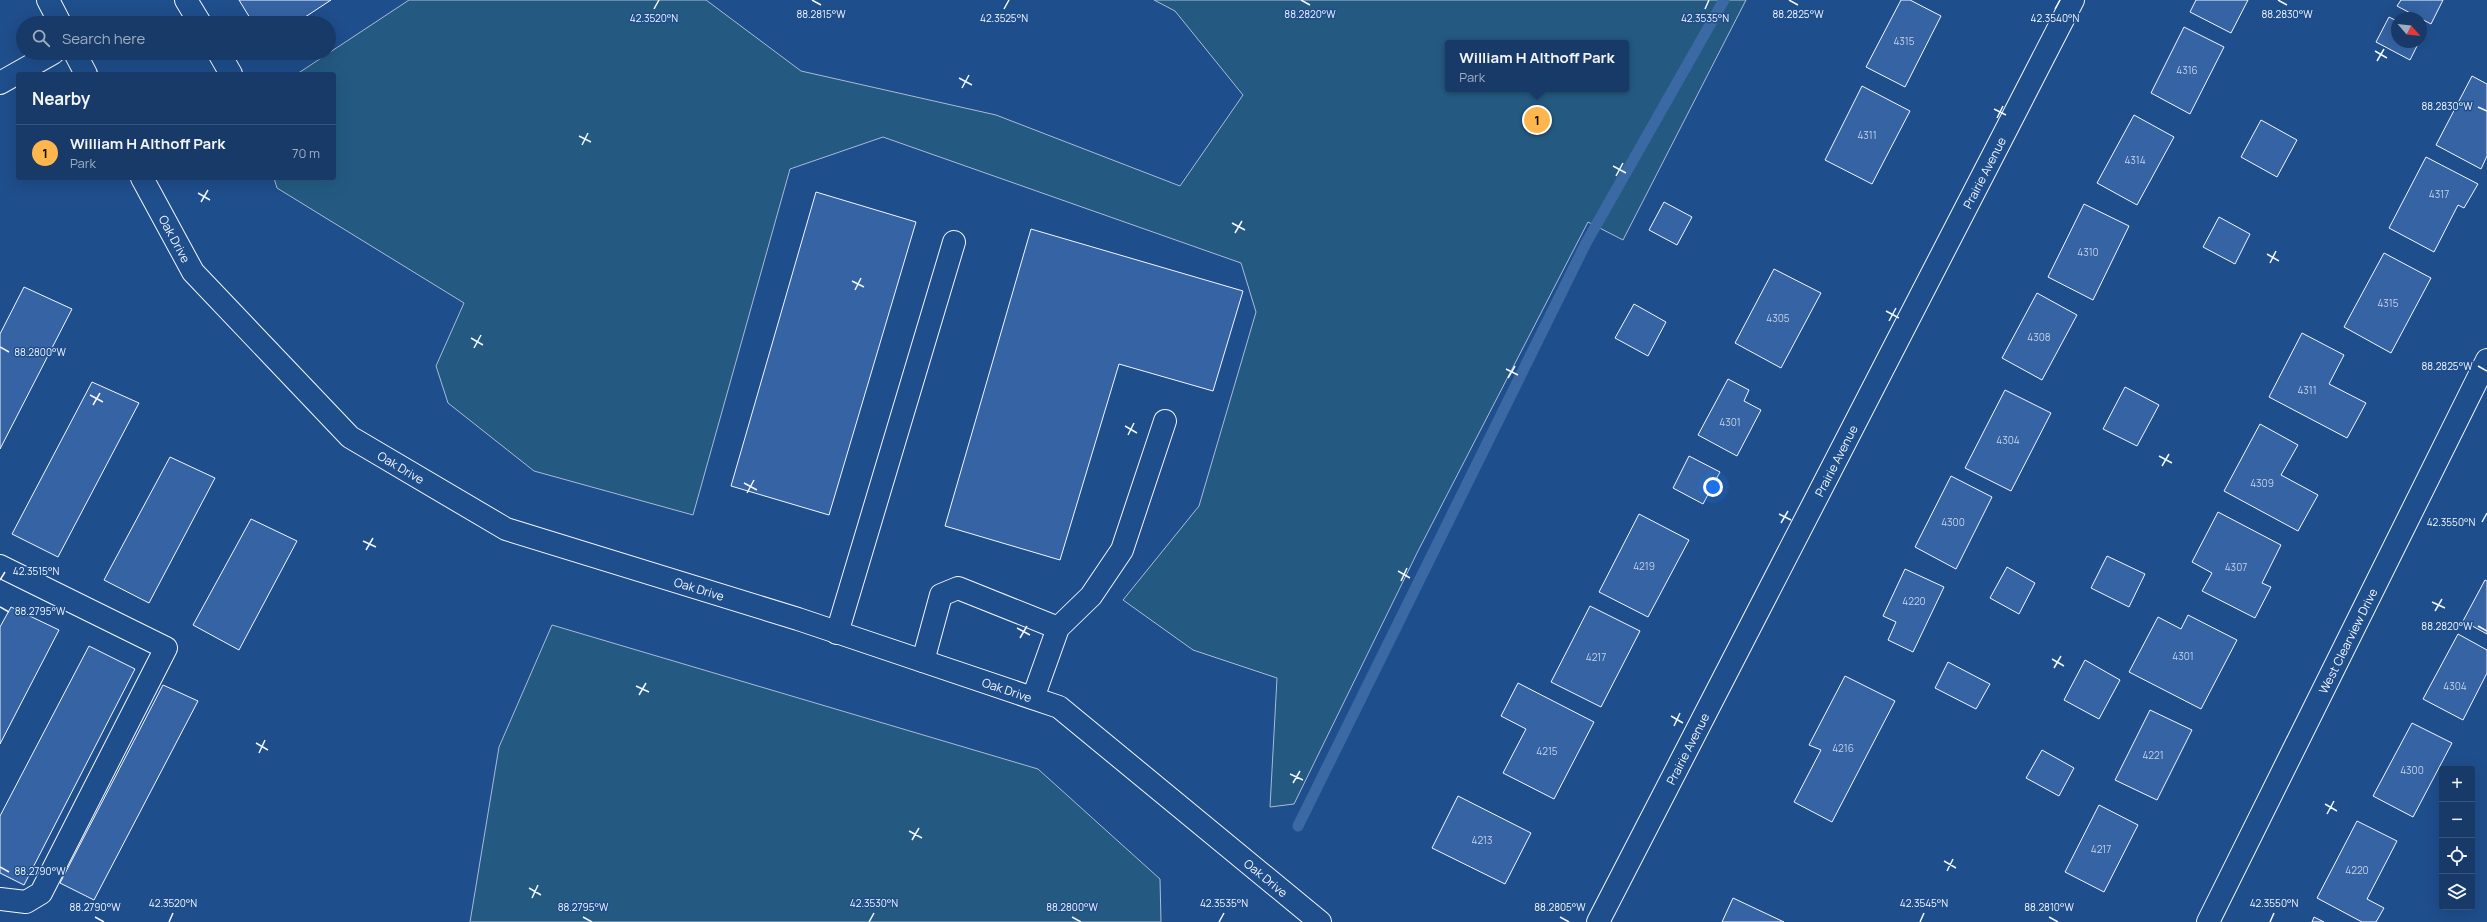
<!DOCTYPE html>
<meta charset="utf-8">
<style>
:root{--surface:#173a69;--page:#20416f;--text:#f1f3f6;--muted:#9eadc0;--line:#36547d;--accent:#ffb74d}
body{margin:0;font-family:Manrope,sans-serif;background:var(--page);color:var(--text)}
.controls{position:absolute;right:12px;bottom:12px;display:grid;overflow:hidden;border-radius:4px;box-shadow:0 4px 16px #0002}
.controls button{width:36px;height:36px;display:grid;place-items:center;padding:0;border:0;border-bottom:1px solid var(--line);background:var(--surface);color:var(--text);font:20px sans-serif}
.compass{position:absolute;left:2391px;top:12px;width:36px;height:36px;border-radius:50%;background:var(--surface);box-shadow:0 4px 16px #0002;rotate:118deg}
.you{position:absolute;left:1713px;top:487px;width:14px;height:14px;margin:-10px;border:3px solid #fff;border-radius:50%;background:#1a73e8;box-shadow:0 0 0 6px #1a73e833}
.badge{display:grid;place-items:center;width:26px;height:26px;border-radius:50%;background:var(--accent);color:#111;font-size:13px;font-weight:700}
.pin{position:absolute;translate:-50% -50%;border:2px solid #fff;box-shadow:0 1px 4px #0006}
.popup{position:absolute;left:1445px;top:40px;width:184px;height:52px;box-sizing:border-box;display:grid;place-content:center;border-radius:4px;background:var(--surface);filter:drop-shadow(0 1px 3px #0005);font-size:13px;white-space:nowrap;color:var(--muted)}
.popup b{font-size:15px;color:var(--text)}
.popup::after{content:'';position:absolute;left:50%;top:100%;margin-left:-8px;border:8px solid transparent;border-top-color:var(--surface)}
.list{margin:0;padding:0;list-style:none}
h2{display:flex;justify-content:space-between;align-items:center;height:52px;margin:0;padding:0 16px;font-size:17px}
h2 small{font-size:13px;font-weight:400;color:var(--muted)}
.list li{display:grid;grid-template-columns:26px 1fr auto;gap:12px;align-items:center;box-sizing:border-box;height:56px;padding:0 16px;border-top:1px solid var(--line)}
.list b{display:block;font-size:15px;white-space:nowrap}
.list p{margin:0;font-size:13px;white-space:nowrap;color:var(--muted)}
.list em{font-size:13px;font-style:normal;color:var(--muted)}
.icon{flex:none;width:22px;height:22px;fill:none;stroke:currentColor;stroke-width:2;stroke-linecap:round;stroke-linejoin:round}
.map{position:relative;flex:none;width:2487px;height:922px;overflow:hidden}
.search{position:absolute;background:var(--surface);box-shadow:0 4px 16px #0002;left:16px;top:16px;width:320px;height:44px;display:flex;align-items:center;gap:10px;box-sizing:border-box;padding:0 14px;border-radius:22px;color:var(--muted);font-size:15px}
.panel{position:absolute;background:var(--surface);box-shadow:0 4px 16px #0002;left:16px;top:72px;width:320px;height:108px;border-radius:4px}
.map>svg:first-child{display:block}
.green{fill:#245a82;stroke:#a8bbd7;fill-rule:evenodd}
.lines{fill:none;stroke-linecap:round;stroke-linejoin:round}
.stream{stroke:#3b69a3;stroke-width:11}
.building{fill:#3563a3;stroke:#f2f6ff}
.minor-casing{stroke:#f2f6ff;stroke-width:24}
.minor{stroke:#1f4e8c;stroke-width:22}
.ticks{fill:none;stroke:#f2f6ff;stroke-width:1.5}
.labels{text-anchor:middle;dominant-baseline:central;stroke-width:3;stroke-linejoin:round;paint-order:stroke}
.number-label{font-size:10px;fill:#c3d1e8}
.street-label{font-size:12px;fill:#f2f6ff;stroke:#1f4e8c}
.ticks-label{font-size:10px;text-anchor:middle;fill:#f2f6ff;stroke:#1f4e8c;stroke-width:3;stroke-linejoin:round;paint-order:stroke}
</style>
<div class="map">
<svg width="2487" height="922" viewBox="0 0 2487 922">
<rect width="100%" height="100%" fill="#1f4e8c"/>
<path class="green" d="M409,0H706L801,71L996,115L1180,186L1243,95L1175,11L1154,0H1746L1623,240L1588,222L1418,551L1294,804L1270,807L1277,678L1193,650L1123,600L1199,506L1256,312L1241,263L883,137L790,169L693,515L534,471L448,403L436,366L464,303L277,188L274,178H334V74H297ZM1448,43H1626V89H1448Z
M552,625L1038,769L1160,879L1161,922H470L499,747Z"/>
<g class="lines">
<path class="stream" d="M1298,826L1586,243L1724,0"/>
</g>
<path class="building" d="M239,0H331L296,23H253Z
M1901,0H1910L1941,16L1905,87L1866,67Z
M2196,0H2248L2231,33L2190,12Z
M2401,0H2443L2431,24L2397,6Z
M2389,17L2397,21V42H2419L2410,60L2376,42Z
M2184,27L2224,47L2190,114L2151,93Z
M2472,76L2487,84V156L2481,169L2436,145Z
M1862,86L1910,111L1872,184L1825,160Z
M2134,115L2174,137L2137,205L2097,183Z
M2261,120L2297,140L2277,177L2241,157Z
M2426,157L2478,184L2464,208L2458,205L2434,252L2389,228Z
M816,192L916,222L829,515L731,486Z
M1664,202L1692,217L1677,245L1649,230Z
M2084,204L2129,226L2093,300L2048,277Z
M2219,217L2250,234L2235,264L2203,247Z
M1031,229L1243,291L1213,391L1119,364L1060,560L945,526Z
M2384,253L2431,278L2391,353L2344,327Z
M1774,269L1821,293L1781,368L1735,343Z
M24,287L72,309L0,449V334Z
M2037,293L2077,315L2042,380L2002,358Z
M1634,304L1666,322L1648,356L1615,338Z
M2302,333L2344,355L2329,384L2366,403L2347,438L2269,397Z
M1728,379L1749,390L1744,401L1761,410L1737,456L1698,435Z
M92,382L139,403L58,557L12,534Z
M2125,387L2159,405L2137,446L2103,429Z
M2005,390L2051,413L2011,491L1965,468Z
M2260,424L2298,445L2281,475L2318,495L2298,531L2224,491Z
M1689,456L1720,472L1703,504L1673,488Z
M170,457L215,478L149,603L104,580Z
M1951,476L1992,497L1956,569L1915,547Z
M2218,512L2281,545L2262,583L2271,587L2255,618L2202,591L2212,573L2192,562Z
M1639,514L1689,540L1648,617L1599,592Z
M251,519L297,541L239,650L193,625Z
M2107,556L2145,574L2129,607L2091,588Z
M2007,567L2035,583L2019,614L1990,598Z
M1905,569L1944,587L1913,652L1888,640L1896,622L1883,616Z
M2485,580L2487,581V634L2463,621Z
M1590,606L1640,631L1601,707L1551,682Z
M11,607L59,630L0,744V627Z
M2188,615L2237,640L2201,709L2129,672L2158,617L2181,629Z
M2458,634L2487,650V673L2463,720L2423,699Z
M89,646L135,669L24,885L0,873V816Z
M2085,660L2120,680L2099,719L2064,700Z
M1948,662L1990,684L1976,709L1935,688Z
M1845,676L1895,701L1832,822L1794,802L1821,750L1809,745Z
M1518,683L1594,722L1554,799L1503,773L1526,729L1501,716Z
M163,685L198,701L94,900L60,883Z
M2150,710L2192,730L2157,800L2115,780Z
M2412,723L2452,743L2413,817L2373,796Z
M2042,750L2074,768L2059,796L2026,778Z
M1458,796L1531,833L1505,884L1432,848Z
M2099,805L2138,825L2104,892L2065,872Z
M2357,821L2397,841L2367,899L2384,908L2376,922H2362L2317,898Z
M1733,898L1784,922H1722Z
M2314,917L2324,922H2312Z"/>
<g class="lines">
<defs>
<g id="minor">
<path d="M48,0L60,23"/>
<path d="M186,0L200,23"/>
<path d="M75,53L86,74"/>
<path d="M219,53L231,74"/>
<path d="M0,83L53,53"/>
<path id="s1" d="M142,178L193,272L350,437L506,529L798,619L1059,707L1320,922"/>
<path d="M0,566L166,648L41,893L26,902L0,899"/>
<path d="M837,633L954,242"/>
<path d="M923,661L941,595L958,588L1058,628"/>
<path d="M1033,698L1058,628L1091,596L1122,550L1165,421"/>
<path id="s2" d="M1598,922L2073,0"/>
<path id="s3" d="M2208,922L2487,360"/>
</g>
</defs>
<use href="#minor" class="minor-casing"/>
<use href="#minor" class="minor"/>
</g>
<path class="ticks" d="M812,0L821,5M1301,0L1310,5M1789,0L1798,5M2278,0L2287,5M654,9L659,0M1004,9L1009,0M1705,9L1709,0M2055,9L2060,0M2375,51L2387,58M2377,61L2384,49M959,78L972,85M962,88L969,75M2478,107L2487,111M1994,109L2006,115M1997,118L2003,106M579,136L591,142M582,145L588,133M1613,166L1626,173M1616,176L1623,163M198,193L210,200M201,202L208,190M1232,223L1245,230M1235,233L1242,221M2267,254L2279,261M2270,263L2276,251M852,281L864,287M855,290L861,278M1886,311L1899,318M1889,321L1896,308M471,338L483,345M0,347L9,352M474,348L481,335M2478,366L2487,371M1506,369L1518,375M1508,378L1515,366M90,395L103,402M93,405L100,393M1125,426L1137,433M1128,435L1134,423M2159,456L2172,463M2162,466L2169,454M744,483L757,490M747,493L754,480M1779,514L1791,520M2482,522L2487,513M1781,523L1788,511M363,541L376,547M366,550L373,538M1398,571L1410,578M0,580L5,572M1401,581L1407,568M2432,602L2445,608M0,607L9,612M2435,611L2442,599M2478,626L2487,631M1017,628L1030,635M1020,638L1027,626M2052,659L2064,666M2054,668L2061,656M636,686L649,692M639,695L646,683M1671,716L1683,723M1674,726L1680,713M256,743L268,750M259,753L265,740M1290,774L1303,780M1293,783L1300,771M2325,804L2337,811M2327,814L2334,801M909,831L922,838M912,840L919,828M1944,861L1956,868M0,867L9,872M1947,871L1953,859M529,888L541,895M532,898L538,885M95,917L104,922M583,917L592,922M1072,917L1081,922M1560,917L1569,922M2049,917L2058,922M169,922L173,913M869,922L874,913M1219,922L1224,913M1920,922L1924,913M2270,922L2274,913"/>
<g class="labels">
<g class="number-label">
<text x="1904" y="41">4315</text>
<text x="2187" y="70">4316</text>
<text x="1867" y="135">4311</text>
<text x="2135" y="160">4314</text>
<text x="2439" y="194">4317</text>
<text x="2088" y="252">4310</text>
<text x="2388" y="303">4315</text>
<text x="1778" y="318">4305</text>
<text x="2039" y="337">4308</text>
<text x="2307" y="390">4311</text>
<text x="1730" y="422">4301</text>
<text x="2008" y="440">4304</text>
<text x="2262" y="483">4309</text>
<text x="1953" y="522">4300</text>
<text x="1644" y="566">4219</text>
<text x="2236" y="567">4307</text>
<text x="1914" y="601">4220</text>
<text x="2183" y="656">4301</text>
<text x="1596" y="657">4217</text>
<text x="2455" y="686">4304</text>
<text x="1843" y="748">4216</text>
<text x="1547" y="751">4215</text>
<text x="2153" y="755">4221</text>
<text x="2412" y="770">4300</text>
<text x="1482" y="840">4213</text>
<text x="2101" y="849">4217</text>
<text x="2357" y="870">4220</text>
</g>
<g class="street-label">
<text stroke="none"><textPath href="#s2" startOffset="843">Prairie Avenue</textPath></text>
<text stroke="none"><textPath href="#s1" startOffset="69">Oak Drive</textPath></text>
<text stroke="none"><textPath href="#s2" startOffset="519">Prairie Avenue</textPath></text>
<text stroke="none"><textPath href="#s1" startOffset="394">Oak Drive</textPath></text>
<text stroke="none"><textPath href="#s1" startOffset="718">Oak Drive</textPath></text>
<text stroke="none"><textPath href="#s3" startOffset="314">West Clearview Drive</textPath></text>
<text stroke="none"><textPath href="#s1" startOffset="1042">Oak Drive</textPath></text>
<text stroke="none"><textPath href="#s2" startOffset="195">Prairie Avenue</textPath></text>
<text stroke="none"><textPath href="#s1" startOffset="1365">Oak Drive</textPath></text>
</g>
</g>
<g class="ticks-label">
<text x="2287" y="18">88.2830°W</text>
<text x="821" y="18">88.2815°W</text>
<text x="1310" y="18">88.2820°W</text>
<text x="1798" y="18">88.2825°W</text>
<text x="654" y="22">42.3520°N</text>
<text x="1004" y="22">42.3525°N</text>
<text x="1705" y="22">42.3535°N</text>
<text x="2055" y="22">42.3540°N</text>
<text x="2447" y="110">88.2830°W</text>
<text x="40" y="356">88.2800°W</text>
<text x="2447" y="370">88.2825°W</text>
<text x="2451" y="526">42.3550°N</text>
<text x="36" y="575">42.3515°N</text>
<text x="40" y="615">88.2795°W</text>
<text x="2447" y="630">88.2820°W</text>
<text x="40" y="875">88.2790°W</text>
<text x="173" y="907">42.3520°N</text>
<text x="874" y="907">42.3530°N</text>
<text x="1224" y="907">42.3535°N</text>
<text x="1924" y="907">42.3545°N</text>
<text x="2274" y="907">42.3550°N</text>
<text x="95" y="911">88.2790°W</text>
<text x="583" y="911">88.2795°W</text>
<text x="1072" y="911">88.2800°W</text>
<text x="1560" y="911">88.2805°W</text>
<text x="2049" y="911">88.2810°W</text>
</g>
</svg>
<div class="controls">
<button>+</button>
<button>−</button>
<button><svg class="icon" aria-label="locate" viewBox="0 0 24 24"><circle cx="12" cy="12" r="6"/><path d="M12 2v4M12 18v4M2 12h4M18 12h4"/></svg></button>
<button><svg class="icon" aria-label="layers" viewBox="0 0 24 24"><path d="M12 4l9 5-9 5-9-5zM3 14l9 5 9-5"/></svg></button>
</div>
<svg class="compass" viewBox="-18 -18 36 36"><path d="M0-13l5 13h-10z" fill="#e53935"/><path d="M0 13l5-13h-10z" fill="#9eadc0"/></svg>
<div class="you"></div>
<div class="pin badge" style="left:1537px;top:120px">1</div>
<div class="popup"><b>William H Althoff Park</b>Park</div>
<div class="search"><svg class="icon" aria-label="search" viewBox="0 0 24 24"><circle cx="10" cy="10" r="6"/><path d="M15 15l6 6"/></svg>Search here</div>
<section class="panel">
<h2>Nearby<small></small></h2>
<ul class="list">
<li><span class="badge">1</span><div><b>William H Althoff Park</b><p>Park</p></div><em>70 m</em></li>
</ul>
</section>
</div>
